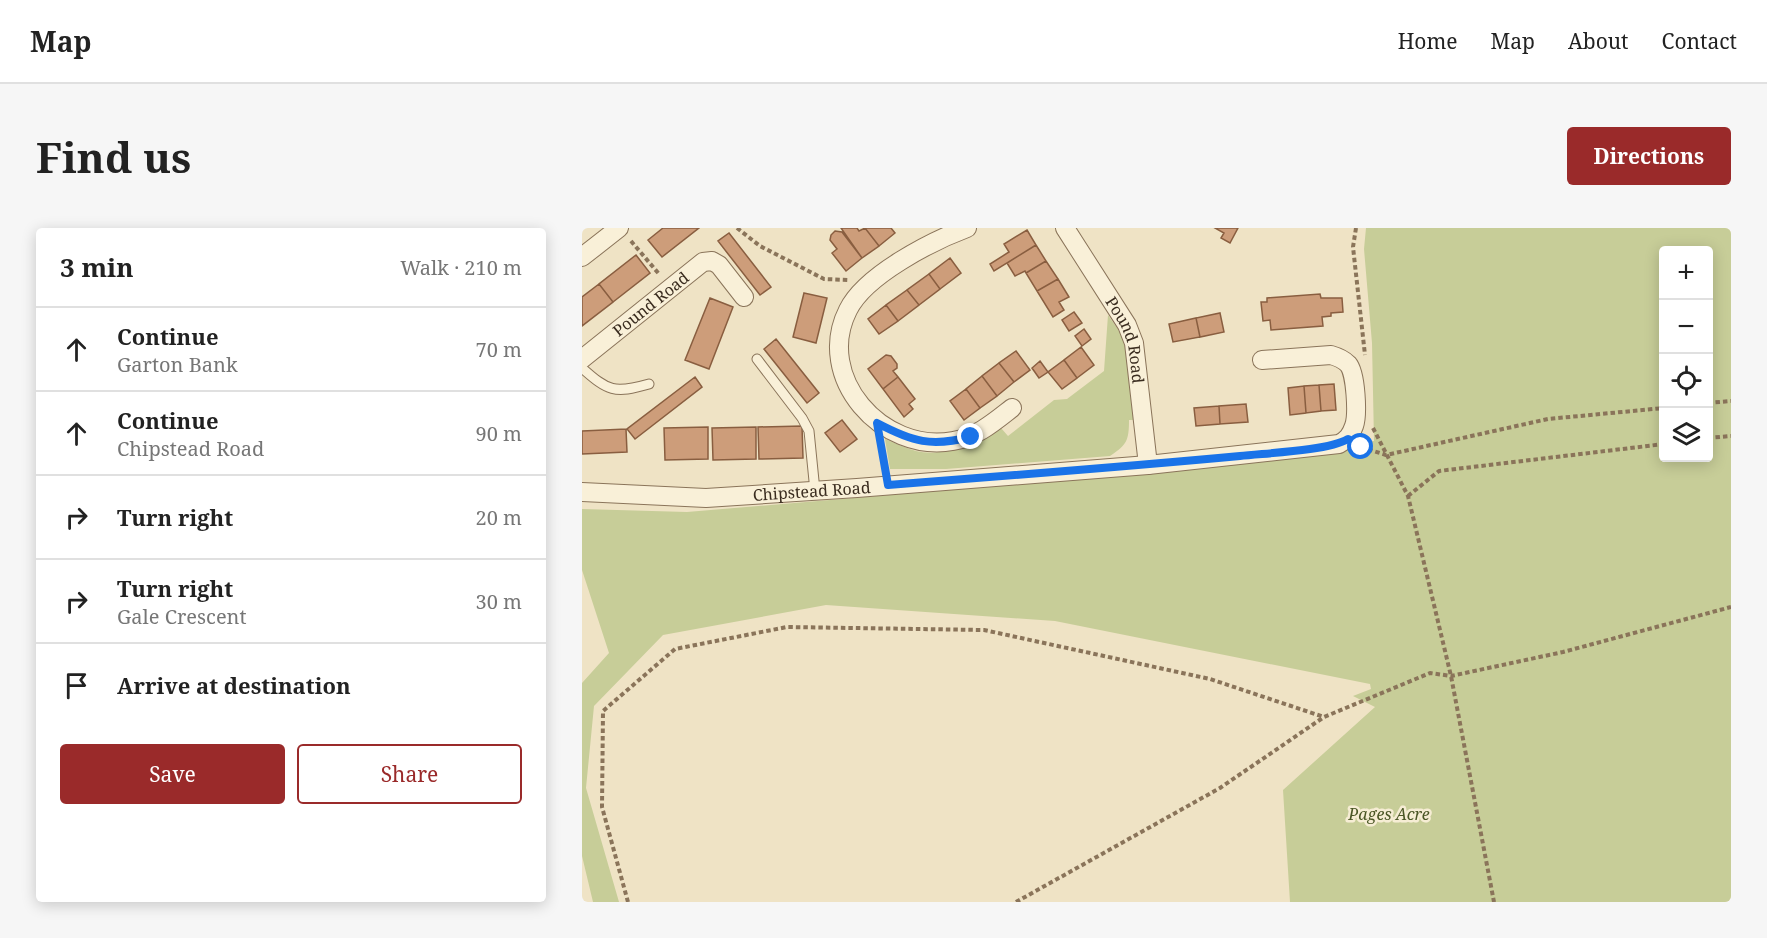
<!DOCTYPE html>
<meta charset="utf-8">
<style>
:root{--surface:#fff;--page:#f6f6f6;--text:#222;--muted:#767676;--line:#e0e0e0;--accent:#9a2a2a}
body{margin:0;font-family:"Noto Serif",serif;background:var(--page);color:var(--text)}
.controls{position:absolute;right:18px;top:18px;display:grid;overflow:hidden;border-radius:6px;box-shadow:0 3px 15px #0003}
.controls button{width:54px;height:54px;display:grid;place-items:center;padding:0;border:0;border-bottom:2px solid var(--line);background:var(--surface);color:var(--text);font:30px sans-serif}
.stop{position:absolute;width:18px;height:18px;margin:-14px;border:4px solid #1a73e8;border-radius:50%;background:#fff}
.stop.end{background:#1a73e8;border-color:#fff;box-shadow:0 2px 6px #0008}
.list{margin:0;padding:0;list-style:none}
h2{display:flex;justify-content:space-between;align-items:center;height:78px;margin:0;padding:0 24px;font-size:26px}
h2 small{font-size:20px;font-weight:400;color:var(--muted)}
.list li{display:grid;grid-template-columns:39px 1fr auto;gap:18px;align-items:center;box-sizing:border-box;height:84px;padding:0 24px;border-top:2px solid var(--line)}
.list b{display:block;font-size:22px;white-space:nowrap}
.list p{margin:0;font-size:20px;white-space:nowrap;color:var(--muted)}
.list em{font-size:20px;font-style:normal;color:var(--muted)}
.actions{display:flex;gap:12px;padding:18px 24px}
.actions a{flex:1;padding:14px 0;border:2px solid var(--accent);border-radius:6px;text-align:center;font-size:21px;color:var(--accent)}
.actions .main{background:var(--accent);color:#fff}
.icon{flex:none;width:33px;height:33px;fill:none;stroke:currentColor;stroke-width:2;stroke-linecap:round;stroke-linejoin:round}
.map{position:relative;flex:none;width:1149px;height:674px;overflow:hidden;border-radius:6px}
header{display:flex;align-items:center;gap:36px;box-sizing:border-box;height:84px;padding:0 30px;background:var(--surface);border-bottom:2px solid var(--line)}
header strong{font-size:28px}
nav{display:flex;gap:33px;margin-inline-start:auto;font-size:21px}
.intro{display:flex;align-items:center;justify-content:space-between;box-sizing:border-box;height:144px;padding:0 36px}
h1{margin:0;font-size:42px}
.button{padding:15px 27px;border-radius:6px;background:var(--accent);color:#fff;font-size:21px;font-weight:700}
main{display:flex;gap:36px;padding:0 36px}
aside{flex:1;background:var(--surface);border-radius:6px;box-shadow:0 3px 15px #0003}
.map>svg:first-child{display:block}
.green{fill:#c7cd98;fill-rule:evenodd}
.building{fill:#cd9d7a;stroke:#895e40;stroke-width:1.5}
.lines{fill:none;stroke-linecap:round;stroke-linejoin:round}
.service-casing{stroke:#8a745a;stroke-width:11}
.minor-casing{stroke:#8a745a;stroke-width:20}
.path{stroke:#8a745a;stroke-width:4;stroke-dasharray:4.5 3;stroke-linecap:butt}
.service{stroke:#f9f0d8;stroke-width:9}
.minor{stroke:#f9f0d8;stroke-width:18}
.route{stroke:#1a73e8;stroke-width:8}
.labels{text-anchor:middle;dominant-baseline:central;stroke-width:5;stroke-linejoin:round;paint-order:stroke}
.street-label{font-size:16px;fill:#3a2c1f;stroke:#f6edd4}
.park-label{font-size:16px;font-style:italic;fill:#4a5625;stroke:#f6edd4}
</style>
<header>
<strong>Map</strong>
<nav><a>Home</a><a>Map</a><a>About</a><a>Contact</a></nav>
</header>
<div class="intro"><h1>Find us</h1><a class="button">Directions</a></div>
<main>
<aside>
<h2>3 min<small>Walk · 210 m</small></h2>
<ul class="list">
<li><svg class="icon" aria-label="ahead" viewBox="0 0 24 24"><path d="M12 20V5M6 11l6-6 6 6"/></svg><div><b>Continue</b><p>Garton Bank</p></div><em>70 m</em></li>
<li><svg class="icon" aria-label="ahead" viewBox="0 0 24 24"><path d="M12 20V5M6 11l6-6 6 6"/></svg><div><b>Continue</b><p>Chipstead Road</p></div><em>90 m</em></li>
<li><svg class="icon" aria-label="right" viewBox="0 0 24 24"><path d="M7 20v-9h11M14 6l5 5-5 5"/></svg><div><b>Turn right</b></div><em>20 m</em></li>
<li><svg class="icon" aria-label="right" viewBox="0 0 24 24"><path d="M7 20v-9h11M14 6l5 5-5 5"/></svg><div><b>Turn right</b><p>Gale Crescent</p></div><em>30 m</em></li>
<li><svg class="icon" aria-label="arrive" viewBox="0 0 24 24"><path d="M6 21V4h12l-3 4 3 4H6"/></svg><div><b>Arrive at destination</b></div></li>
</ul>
<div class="actions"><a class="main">Save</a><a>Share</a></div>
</aside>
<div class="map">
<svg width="1149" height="674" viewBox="0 0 1149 674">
<rect width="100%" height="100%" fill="#efe3c5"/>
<path class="green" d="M784,0H1149V674H708L701,562L793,479L771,468L789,461L788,456L473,393L244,377L81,407L12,478L4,560L37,674H11L0,628V455L27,425L0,342V281L105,284L566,245L792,213L790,115L782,21ZM1082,22H1126V230H1082Z
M526,87L542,110L546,128L552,192H547C547,212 545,217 528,228L364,241H308L303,211C313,215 324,220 334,223C364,230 394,213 419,200L426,208L472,172L485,171L522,143Z"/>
<path class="building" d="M81,0H117L80,29L66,12Z
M259,0H275L277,3L283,0L297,18L280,30Z
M283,0H309L313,5L297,18Z
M633,0H656L648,15L639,10L642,5Z
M445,2L454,17L412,43L408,36L427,24L422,16Z
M253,3L260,4L280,30L264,43L250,25L255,21L248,12L249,7Z
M147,5L189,59L178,67L136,13Z
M454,17L464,33L444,45L443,43L433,48L425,35Z
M54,27L68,45L31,74L17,56Z
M368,30L379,45L358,61L347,46Z
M464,33L476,51L455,63L444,45Z
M347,46L358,61L337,77L325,62Z
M476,51L487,69L477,74L482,82L471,89L455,63Z
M17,56L31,74L0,98V69Z
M325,62L337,77L316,93L304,77Z
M222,65L245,70L234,115L211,109Z
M738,66L739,70H760L761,84L749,85V88L740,89L741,98L689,102L688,92L681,93L679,74H685V70Z
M128,70L151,79L127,141L103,132Z
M304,77L316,93L297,106L286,91Z
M492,84L500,95L487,103L480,92Z
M638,85L642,104L618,109L614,90Z
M614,90L618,109L591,114L587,96Z
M502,101L509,111L500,118L493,108Z
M194,111L237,165L225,175L182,121Z
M499,119L512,137L495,150L482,132Z
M434,123L448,142L432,154L417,135Z
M304,127L309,128L315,136V140L311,143L316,149L301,161L286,141Z
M482,132L495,150L480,161L466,144Z
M458,133L466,144L457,150L450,140Z
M417,135L432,154L415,168L400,148Z
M400,148L415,168L398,180L384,161Z
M113,149L120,159L53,211L45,201Z
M316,149L333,171L327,176L331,181L322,189L301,161Z
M752,156L754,182L739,183L737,157Z
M737,157L739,183L724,185L722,158Z
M722,158L724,185L708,187L706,160Z
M384,161L398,180L382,192L368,173Z
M664,176L666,194L638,196L637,178Z
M637,178L638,196L614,198L612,180Z
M260,192L275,211L258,224L243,205Z
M220,198L221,230L177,231L176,199Z
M126,199V231L83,232L82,200Z
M174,199V231L131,232L130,200Z
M44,201L45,224L0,226V203Z"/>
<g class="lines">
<defs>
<path id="service" d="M175,131L220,190L227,203L233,263
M0,140C26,163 32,166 67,156"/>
<g id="minor">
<path d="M385,0C350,13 283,47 266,82C232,149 300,226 371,213C395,209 412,194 430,180"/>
<path id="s1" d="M483,0L545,97L552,115L566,237"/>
<path d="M0,29L37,0"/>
<path id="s2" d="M0,131L121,34L130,33L137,37L162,69"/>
<path id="s3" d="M0,264L124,270L275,260L566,237L757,216C765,212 769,207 772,198C776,187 774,145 766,136C761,131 756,129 749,127L680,132"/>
</g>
</defs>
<use href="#service" class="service-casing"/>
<use href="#minor" class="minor-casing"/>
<path class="path" d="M155,0L178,18L242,51L266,52
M774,0L771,19L783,127
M49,13L77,46
M1126,175L1149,173
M791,200L826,268L869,448L912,674
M1126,210L1149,208
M299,217L303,242
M779,219L804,227L966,191L1082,180
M826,268L857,243L1082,216
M46,674L20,579L21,483L93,421L205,399L402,402L628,451L742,489
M434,674L638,560L742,489L848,445L869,448L981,424L1149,379"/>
<use href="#service" class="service"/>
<use href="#minor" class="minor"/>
</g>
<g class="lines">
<path class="route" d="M389,209C349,219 331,214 295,195L306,257C423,248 540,239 658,228C684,225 745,223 766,211L779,219"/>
</g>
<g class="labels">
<g class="street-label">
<text stroke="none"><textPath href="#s2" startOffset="88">Pound Road</textPath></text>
<text stroke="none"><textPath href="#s1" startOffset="129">Pound Road</textPath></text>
<text stroke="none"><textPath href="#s3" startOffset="230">Chipstead Road</textPath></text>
</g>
<g class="park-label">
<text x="807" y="586">Pages Acre</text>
</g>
</g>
</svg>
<div class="controls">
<button>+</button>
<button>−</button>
<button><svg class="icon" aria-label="locate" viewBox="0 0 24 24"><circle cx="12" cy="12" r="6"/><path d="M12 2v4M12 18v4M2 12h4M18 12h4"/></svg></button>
<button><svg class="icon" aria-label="layers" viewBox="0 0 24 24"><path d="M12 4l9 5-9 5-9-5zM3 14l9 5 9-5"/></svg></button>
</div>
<div class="stop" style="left:779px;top:219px"></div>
<div class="stop end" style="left:389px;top:209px"></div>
</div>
</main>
